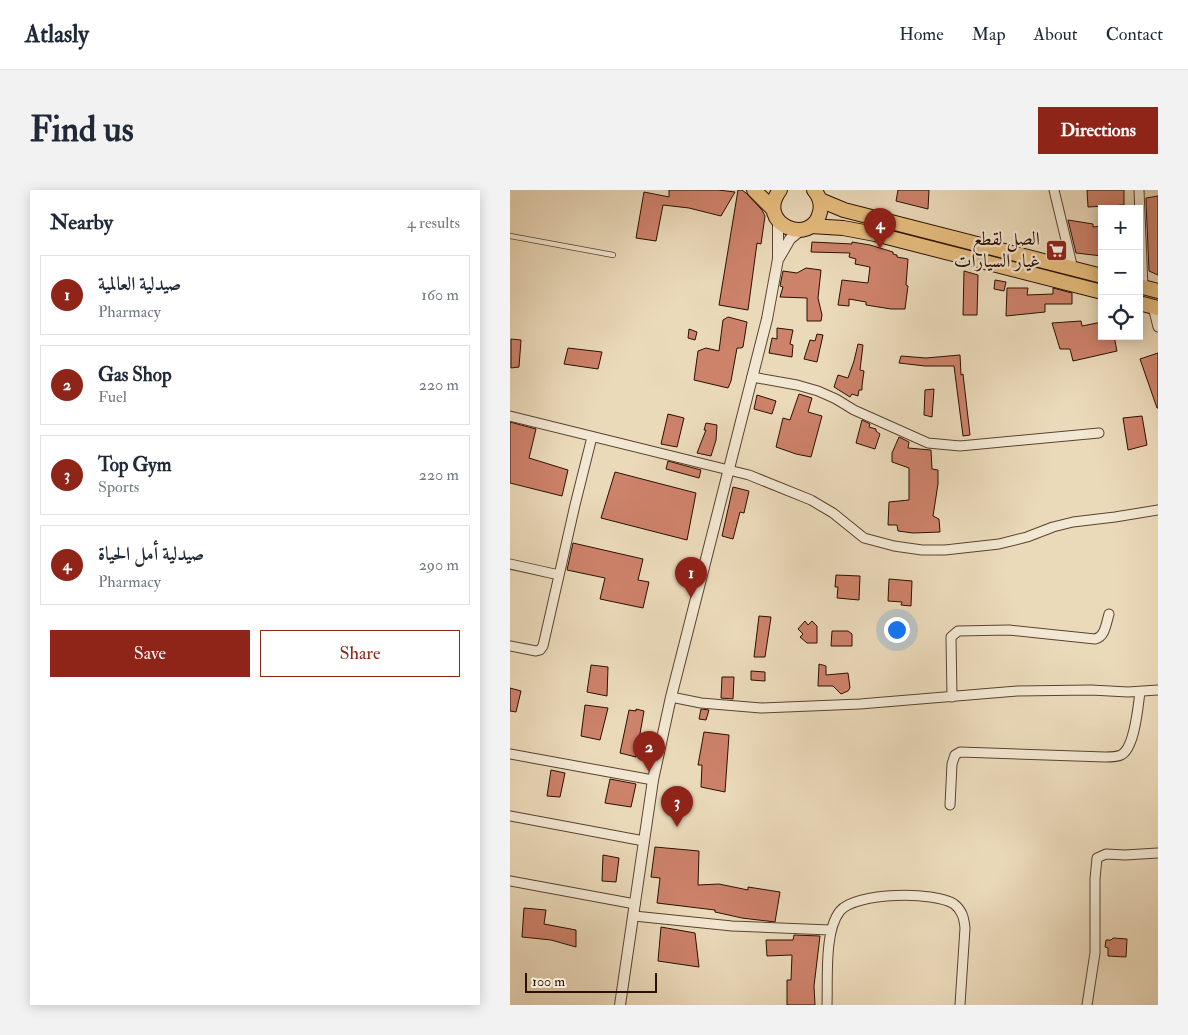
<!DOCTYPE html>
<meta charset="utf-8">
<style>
:root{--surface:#fff;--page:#f2f2f3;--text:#1f2937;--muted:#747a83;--line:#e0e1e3;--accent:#8f2418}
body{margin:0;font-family:"IM FELL Double Pica",Amiri,serif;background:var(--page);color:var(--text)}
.controls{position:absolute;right:15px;top:15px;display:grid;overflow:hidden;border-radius:0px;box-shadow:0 2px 12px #0003}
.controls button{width:45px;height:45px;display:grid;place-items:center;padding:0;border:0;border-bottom:1px solid var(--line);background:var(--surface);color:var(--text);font:25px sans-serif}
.scale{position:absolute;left:15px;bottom:12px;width:132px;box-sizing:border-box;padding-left:5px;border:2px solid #2b0f00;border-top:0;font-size:14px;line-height:18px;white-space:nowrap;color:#2b0f00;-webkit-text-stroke:4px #f2e7d2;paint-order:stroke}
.you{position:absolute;left:386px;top:439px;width:18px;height:18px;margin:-12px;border:4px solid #fff;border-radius:50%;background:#1a73e8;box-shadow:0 0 0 8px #1a73e833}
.badge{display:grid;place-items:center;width:32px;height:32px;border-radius:50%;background:var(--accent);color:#fff;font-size:16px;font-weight:700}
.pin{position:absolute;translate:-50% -41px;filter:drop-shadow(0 1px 2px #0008)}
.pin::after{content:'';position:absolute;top:26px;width:18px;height:15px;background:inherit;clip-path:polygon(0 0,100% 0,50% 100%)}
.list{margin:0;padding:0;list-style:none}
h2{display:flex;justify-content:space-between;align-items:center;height:65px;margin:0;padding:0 20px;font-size:21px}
h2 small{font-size:16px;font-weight:400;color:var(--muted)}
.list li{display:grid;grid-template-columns:32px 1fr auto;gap:15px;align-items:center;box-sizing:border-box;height:80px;margin:0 10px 10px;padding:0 10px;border:1px solid var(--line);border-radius:0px}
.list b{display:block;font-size:19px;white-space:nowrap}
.list p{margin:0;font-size:16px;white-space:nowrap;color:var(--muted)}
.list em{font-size:16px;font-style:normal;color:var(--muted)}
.actions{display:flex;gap:10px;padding:15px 20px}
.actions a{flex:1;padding:11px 0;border:1px solid var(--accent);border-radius:0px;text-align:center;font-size:18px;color:var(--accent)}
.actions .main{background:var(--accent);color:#fff}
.icon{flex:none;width:28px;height:28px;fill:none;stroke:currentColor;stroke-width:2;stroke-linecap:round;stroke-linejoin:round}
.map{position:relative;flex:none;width:648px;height:815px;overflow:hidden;border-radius:0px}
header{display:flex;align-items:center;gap:30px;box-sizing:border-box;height:70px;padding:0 25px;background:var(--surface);border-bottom:1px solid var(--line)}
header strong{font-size:24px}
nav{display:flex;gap:28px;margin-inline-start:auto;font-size:18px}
.intro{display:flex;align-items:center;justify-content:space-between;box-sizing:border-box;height:120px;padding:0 30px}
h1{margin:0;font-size:35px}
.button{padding:12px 22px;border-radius:0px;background:var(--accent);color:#fff;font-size:18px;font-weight:700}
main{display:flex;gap:30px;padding:0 30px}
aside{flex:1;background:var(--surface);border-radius:0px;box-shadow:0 2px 12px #0003}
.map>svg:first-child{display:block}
.building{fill:#cd826a;stroke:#2b0f00}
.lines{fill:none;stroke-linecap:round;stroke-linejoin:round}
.service-casing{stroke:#5b422e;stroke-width:6}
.minor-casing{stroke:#5b422e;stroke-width:11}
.tertiary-casing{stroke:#5b422e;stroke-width:12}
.primary-casing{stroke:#2b0f00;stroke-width:16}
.service{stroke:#f2e7d2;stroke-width:4.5}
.minor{stroke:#f2e7d2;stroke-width:9}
.tertiary{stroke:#f2e7d2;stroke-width:10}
.primary{stroke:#e6bd7d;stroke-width:14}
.labels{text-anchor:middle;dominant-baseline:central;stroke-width:4.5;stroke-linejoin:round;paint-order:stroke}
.poi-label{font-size:19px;fill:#2b0f00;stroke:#f2e7d2;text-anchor:end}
</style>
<header>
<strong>Atlasly</strong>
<nav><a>Home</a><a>Map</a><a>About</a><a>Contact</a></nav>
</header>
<div class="intro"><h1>Find us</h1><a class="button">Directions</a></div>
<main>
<aside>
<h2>Nearby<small>4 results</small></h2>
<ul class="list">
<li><span class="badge">1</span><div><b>صيدلية العالمية</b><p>Pharmacy</p></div><em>160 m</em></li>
<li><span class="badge">2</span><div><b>Gas Shop</b><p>Fuel</p></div><em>220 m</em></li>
<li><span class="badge">3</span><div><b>Top Gym</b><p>Sports</p></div><em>220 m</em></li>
<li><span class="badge">4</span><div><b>صيدلية أمل الحياة</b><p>Pharmacy</p></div><em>290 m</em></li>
</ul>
<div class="actions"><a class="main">Save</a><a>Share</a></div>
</aside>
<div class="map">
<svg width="648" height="815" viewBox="0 0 648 815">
<rect width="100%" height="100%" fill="#ebdaba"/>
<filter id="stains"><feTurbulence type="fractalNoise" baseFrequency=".004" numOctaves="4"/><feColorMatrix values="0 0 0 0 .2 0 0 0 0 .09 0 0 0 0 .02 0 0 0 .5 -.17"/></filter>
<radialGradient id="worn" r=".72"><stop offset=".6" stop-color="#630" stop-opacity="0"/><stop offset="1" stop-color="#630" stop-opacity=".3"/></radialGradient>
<path class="building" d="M159,0H208L225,2L211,26L179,18L153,15L146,51L126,48L134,2L159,7Z
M228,0H232L236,3L252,20L255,26L251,54L247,53L238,120L209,115Z
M388,0H419L418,19L386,11Z
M577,0H614V15L578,17Z
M648,6V85L639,81L636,12V8Z
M558,30L583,34V37L592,36V66L566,63Z
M302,52L342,54V52L360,55L383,62V64L387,65V67L398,69L396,95L398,96L395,119H381L356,115V112L339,109V116L328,115L332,90L358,93L360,77L345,74L346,69L339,67L340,63L301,62Z
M296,78L311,80L308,108L312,125L311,131H297V108L270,107L273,97L270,96L273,81L287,83Z
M454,81L468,85L467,125H453Z
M485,90L496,92L494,101L484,99Z
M497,98H518L517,105L543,104V98L562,103V114H535V122L496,126Z
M218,127L237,132L233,157L231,158H227L221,191L218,198L184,190L188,161L196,158L209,161L213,130Z
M571,131L572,136L592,132V146H604L607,161L563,171L560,159H550L542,133Z
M267,138L283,140L280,154L283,155L282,167L259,163L262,148L267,149Z
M179,139L187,142L185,150L178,148Z
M307,144L313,145L307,172L294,169L300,150L305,151Z
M1,149L11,150L9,177L1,178Z
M348,154L353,155L350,180L354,181L352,196V200H349L348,206L342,204L340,207L324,197L328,185L338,188L344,171Z
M58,158L92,162L88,179L54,174Z
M648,163V218H647L630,169Z
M450,165L451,185L453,184L460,245L453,246L444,176H415L389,173L391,166L416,168Z
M424,199L422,227L414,225L415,200Z
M289,204L302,208L298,222L312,226L301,267L286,264L266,257L273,228L280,230Z
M247,205L266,211L262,224L244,219Z
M158,224L174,228L167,257L151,254Z
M632,226L637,255L618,260L613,228Z
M352,230L360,234L359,237L366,239V241L370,244L365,259L346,253Z
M0,232L26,239L19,268L58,280L52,306L0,293Z
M196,233L207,235L206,250L201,266L187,263L196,240H194Z
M389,247L399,252L398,258L421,260L422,279L428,280V294L423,326L429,329L430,342L403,343L388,341L387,335H378L379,312L399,310V278L382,272V263Z
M158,271L191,280L189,288L156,279Z
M105,282L186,303L177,350L91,328Z
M223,297L239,301L234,323L230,322L223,349L212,346Z
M63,353L133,369L128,390L139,392L133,418L90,409L95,388L57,380Z
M326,385L350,386L349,410L327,408L328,397H325Z
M379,389L402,391L401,416L391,415L392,412L378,411Z
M249,426L261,427L255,467H244Z
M295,431L298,435L302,431L307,436V453H297L290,447L293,444L288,439Z
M322,441H338L342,444V456H321Z
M309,474L316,476V485L338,483L340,498L338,501L331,504L323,496H308Z
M81,475L98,477L97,506L77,502Z
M241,481L255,482V491L241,490Z
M212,487H224L223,509L211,508Z
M0,498L11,501L6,522L0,521Z
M75,515L98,518L90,550L71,546Z
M126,519L134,521L126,567L110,563L119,520L126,521Z
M191,519L199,520L196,530L189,529Z
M194,542L219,545L215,602L191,597L192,575H188Z
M41,580L55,583L50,607L37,606Z
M100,589L126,594L121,617L95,613Z
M145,657L189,661L188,695L209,694L238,700V697L270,702L265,732L232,728L205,722V720L147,713L150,688L141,687Z
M93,665L109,668L106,692L92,691Z
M14,718L36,720L34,734L66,740V757L41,750L12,747Z
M151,737L185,743L189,777L148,771Z
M284,745L310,746L304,796L305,815H277V790H281L282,765L257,766L256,750H283Z
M603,748L617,749L616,767L598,766V758L595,757L596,750H601Z"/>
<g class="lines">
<defs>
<path id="service" d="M0,46L103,65"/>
<path id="minor" d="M544,0L563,79
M629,0L633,97
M643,117L648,137
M242,187L287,195L308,201L326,209L344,220L418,253L450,256L589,243
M0,226L239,285L301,310L323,323L354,348L384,356L412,360H435L489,354L517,347L543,337L563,332L605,327L648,320
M0,374L49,385
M0,456L26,461L30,460L33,456L65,315L82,247
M161,507L191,513L251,518L350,514L507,501L581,500L618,502L648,500
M442,507L441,447L448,441L499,440L585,449C595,447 596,434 599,424
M0,564L143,590
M440,615L442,574L445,565L450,562L595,567C599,567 607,567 611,565C625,558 628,516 630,502
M0,626L134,651
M0,691L125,714
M124,726L222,736L320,740
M317,815C318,789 314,741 330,721C345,702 425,701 444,714C452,720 454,728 455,738L450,815
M577,815L585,763V689L587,668L596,664L615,665L648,663"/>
<path id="tertiary" d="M269,68L280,49L291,40
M110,815L143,590L161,507L257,129L268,69V31"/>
<path id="primary" d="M244,0L263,19
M270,0C244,34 302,58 310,22C312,14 309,6 304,0
M310,10L334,20L592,86
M301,36L333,38L365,44L592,102
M629,96L648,101
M629,113L648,118"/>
</defs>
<use href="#service" class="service-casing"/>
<use href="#minor" class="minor-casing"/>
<use href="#tertiary" class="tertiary-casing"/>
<use href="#primary" class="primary-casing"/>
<use href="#service" class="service"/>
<use href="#minor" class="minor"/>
<use href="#tertiary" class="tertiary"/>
<use href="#primary" class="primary"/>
</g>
<defs>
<symbol id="supermarket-square" viewBox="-11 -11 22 22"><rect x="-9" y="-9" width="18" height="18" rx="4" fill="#8f2418" stroke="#f2e7d2"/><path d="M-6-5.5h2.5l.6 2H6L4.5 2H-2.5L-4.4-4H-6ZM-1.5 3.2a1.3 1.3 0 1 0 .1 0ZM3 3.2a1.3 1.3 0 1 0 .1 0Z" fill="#fff"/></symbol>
</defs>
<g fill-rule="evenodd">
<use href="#supermarket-square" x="534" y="48" width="25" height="25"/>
</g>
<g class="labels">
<g class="poi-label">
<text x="530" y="49">الصل لقطع<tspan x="530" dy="22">غيار السيارات</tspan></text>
</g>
</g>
<rect width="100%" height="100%" filter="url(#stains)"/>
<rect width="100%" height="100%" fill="url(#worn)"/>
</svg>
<div class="controls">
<button>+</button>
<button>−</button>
<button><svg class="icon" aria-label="locate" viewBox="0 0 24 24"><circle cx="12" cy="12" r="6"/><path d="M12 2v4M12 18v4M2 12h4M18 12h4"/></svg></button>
</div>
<div class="scale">100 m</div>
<div class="you"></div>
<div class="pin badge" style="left:181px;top:408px">1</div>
<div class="pin badge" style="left:139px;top:582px">2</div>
<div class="pin badge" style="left:167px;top:637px">3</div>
<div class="pin badge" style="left:370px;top:59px">4</div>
</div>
</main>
